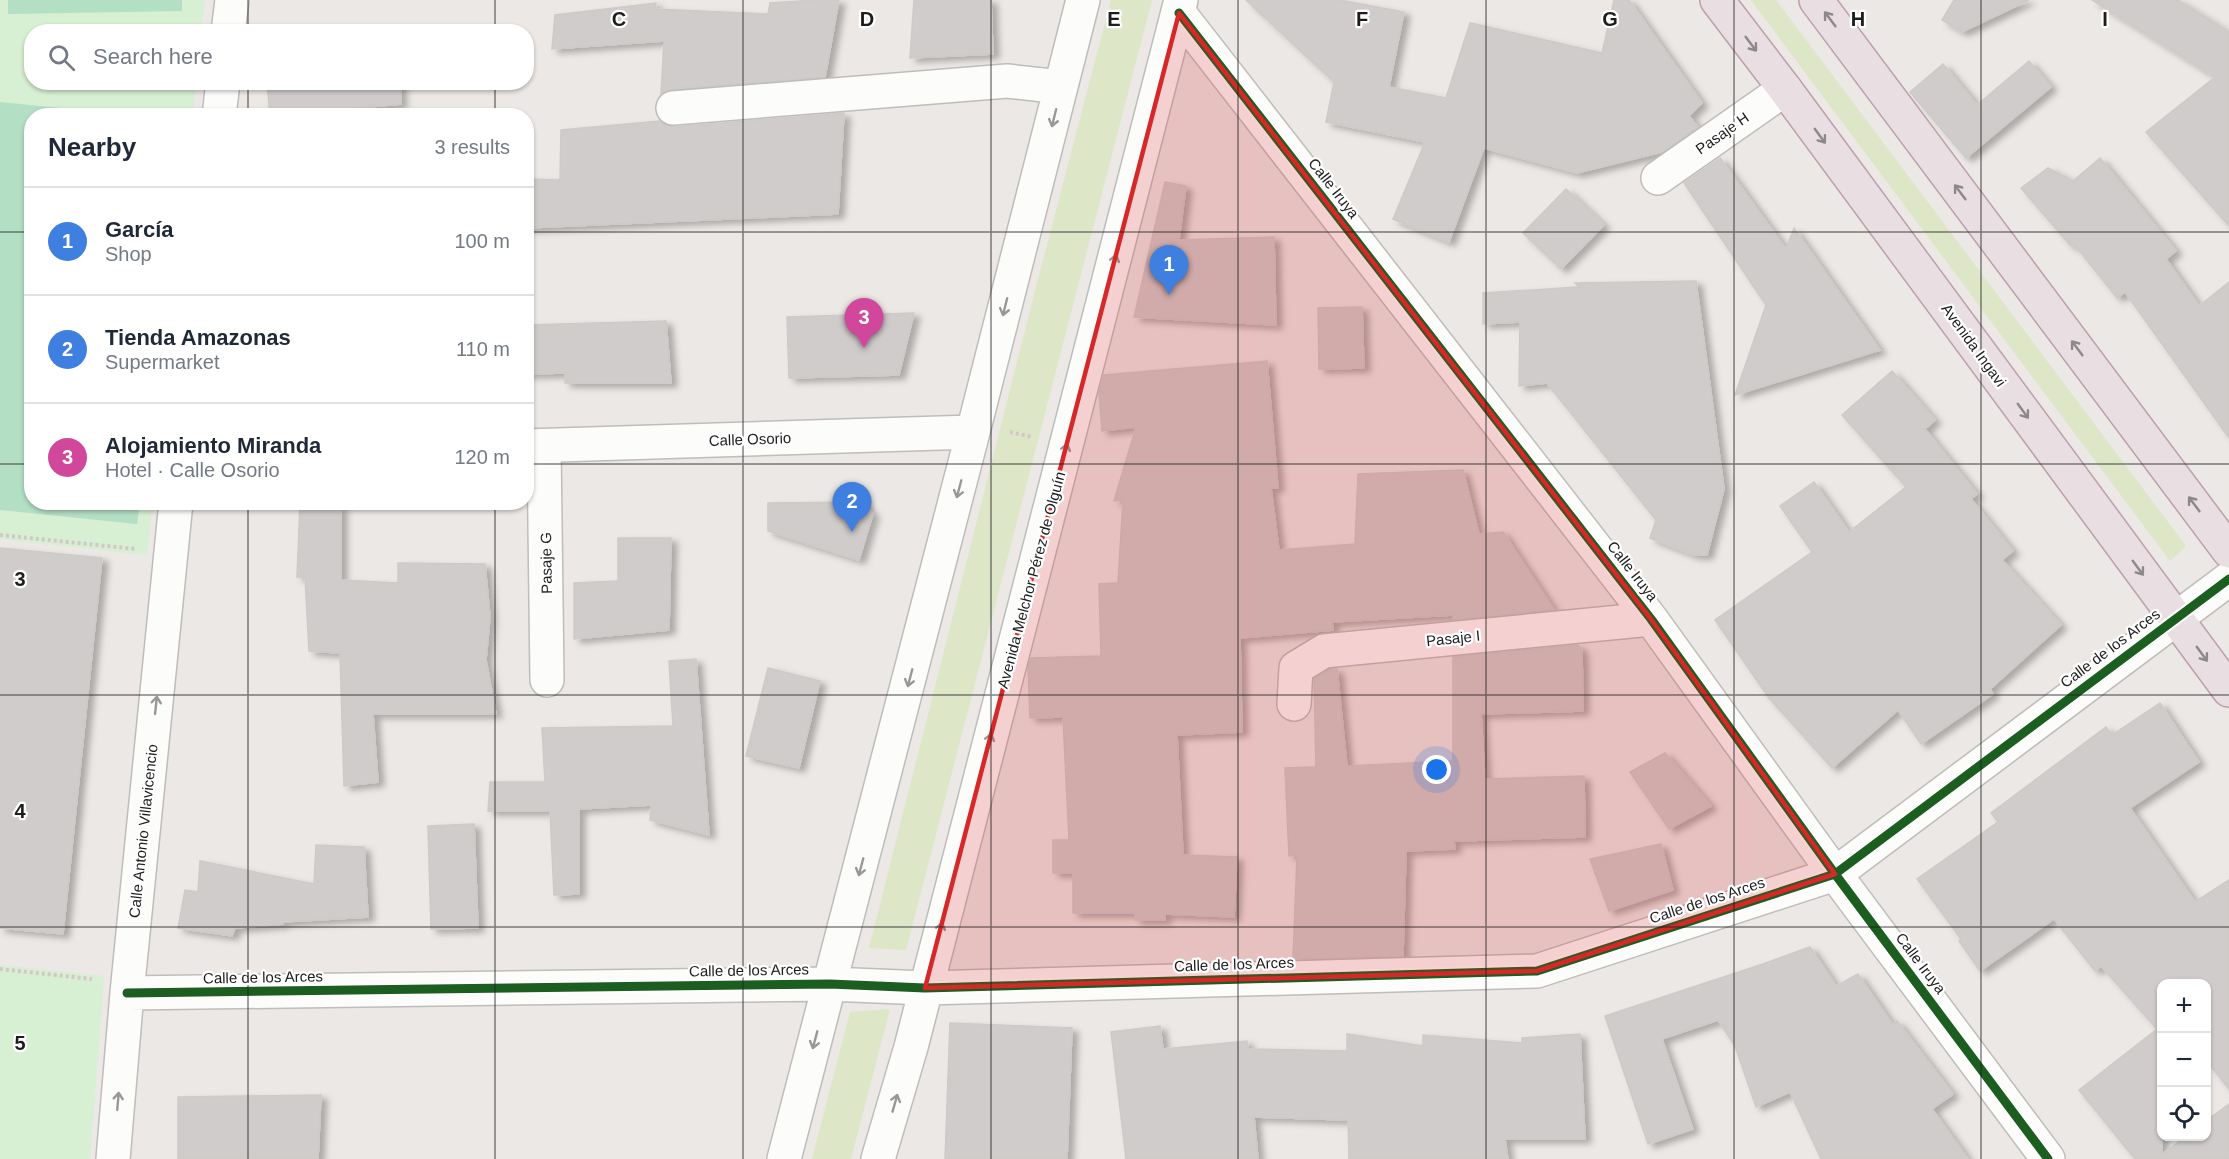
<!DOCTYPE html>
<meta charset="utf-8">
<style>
:root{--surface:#fff;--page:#f6f6f7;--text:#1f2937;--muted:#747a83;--line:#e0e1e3;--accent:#b45309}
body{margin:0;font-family:Helvetica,sans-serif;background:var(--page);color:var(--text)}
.controls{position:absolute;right:18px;bottom:18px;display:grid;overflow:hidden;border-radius:12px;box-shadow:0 2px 4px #0004}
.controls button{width:54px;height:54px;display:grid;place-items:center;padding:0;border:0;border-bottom:2px solid var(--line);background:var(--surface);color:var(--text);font:30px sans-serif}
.you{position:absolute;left:1437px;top:770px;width:21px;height:21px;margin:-15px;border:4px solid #fff;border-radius:50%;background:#1a73e8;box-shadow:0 0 0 9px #1a73e833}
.badge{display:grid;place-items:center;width:39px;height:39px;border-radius:50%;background:var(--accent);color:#fff;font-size:20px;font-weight:700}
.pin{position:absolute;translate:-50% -50px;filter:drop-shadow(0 2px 3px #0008)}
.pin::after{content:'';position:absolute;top:32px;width:21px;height:18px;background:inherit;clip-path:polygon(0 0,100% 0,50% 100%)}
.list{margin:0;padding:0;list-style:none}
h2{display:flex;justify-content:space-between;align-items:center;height:78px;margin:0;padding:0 24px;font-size:26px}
h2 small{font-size:20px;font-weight:400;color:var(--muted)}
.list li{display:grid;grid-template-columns:39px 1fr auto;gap:18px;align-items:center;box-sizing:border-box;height:108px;padding:0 24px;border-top:2px solid var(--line)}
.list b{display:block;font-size:22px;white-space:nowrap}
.list p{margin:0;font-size:20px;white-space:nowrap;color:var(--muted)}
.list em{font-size:20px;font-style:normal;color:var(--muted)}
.icon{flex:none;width:33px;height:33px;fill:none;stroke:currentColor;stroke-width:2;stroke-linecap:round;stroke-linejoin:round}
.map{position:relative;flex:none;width:2229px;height:1159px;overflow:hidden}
.search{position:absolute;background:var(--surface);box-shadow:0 2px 4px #0004;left:24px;top:24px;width:510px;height:66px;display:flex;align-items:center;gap:15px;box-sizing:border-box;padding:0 21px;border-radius:24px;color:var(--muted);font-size:22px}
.panel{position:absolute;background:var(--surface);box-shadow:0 2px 4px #0004;left:24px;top:108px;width:510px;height:402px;border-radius:24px}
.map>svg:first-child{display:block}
.grass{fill:#dde6c6}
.park{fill:#d7efd2}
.pitch{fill:#b3dfc5}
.building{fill:#d0cccb;stroke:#cecac7;stroke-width:1.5;filter:url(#shadow)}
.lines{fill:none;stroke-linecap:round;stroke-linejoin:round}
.minor-casing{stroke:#bebdbc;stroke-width:36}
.highway-casing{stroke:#be9eac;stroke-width:36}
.path{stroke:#d5c7c7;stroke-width:4;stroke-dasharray:3 3;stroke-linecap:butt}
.minor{stroke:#fcfcfb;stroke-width:33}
.highway{stroke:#e9dfe2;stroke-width:33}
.cycleway-casing{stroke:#fff;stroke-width:13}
.cycleway{stroke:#1b5e20;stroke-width:9}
.oneway{stroke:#8d8889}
.oneway2{stroke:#989897}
.marked{fill:#d62828;fill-opacity:0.2;stroke:#d62828;stroke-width:4.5;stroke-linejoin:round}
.grid{fill:none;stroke:#1d1d1d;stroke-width:1.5;stroke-opacity:0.55}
.labels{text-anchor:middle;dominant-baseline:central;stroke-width:4.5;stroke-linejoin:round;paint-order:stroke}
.street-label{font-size:15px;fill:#1d1d1d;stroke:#fff}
.grid-label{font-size:20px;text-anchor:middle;font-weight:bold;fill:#1d1d1d;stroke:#fff;stroke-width:4.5;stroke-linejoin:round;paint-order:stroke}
</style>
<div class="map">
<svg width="2229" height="1159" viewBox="0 0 2229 1159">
<defs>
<filter id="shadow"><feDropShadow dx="6" dy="4" stdDeviation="3" flood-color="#0004"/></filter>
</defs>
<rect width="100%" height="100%" fill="#ebe8e5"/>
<path class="grass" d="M1111,0H1152L906,950L869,948L1035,291Z
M1751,0H1776L2186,546L2170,561Z
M890,1009L851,1159H812L850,1012Z"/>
<path class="park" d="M0,0H205L201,31L32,32V82L196,83L193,115L32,116V502L152,503L147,555L0,539Z
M0,965L104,976L90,1159H0Z"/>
<path class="pitch" d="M8,0H182V11L8,14Z
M0,102L130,115L32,116V502L140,503L137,524L0,510Z"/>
<path class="building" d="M816,0H839L825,77L671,89L661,94L664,41L552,49L555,15L656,3L655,9L768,14L770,3Z
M914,0H991L993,54L910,58Z
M1246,0H1340L1404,12L1389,87L1446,98L1470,23L1602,53L1614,0H1629L1702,103L1689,116L1698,127L1662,152L1577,173L1484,148L1449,242L1393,219L1425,142L1326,122L1334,82Z
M1954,0H2029L1962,32L1942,20Z
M2092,0H2178L2229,32V226L2146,132L2215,77Z
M2029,61L2051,87L1966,158L1910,92L1943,64L1977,105Z
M267,82H400L401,104L270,116Z
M844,113L838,214L526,228V179L560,180L561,130L660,121L666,125L675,127Z
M1720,158L1786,249L1794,228L1880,350L1735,395L1766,305L1684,183Z
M2100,158L2176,251L2166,259L2199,306L2229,282V438L2125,292L2117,298L2074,244L2071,246L2021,188L2048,168L2073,181Z
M1165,182L1186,186L1179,240L1274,237L1276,325L1134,317Z
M1566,189L1604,225L1561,269L1523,233Z
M1696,281L1724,489L1707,555H1694L1650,538L1656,520L1547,383L1519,386L1520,322L1483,324V293L1579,287L1575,283Z
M1362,307L1364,368L1319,369L1318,308Z
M914,313L899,375L789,378L787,317Z
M666,321L671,383H565V373L526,374V325Z
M1267,361L1278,488H1271L1279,550L1355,544L1358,474L1463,470L1479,534L1503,532L1554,610L1453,620V615L1332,622L1333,630L1240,638L1242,732L1177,735L1183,855L1237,857L1234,917L1165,914V920H1135V913H1073V873H1053V840H1069L1063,717L1030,718L1028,667L1031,658L1101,656L1099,584L1118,583L1123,500L1114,501L1136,427L1102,431L1099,393L1104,375Z
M1892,371L1935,420L1925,429L1977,494L1971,499L2013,551L2002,560L2061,625L1990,689L1993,694L1921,744L1898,710L1832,768L1769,698L1715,620L1812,552L1780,506L1814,482L1849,532L1906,487L1842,415Z
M863,502L873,514L859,560L768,531V503Z
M300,505L341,506V580L398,583V563L485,564L490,617L486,660L496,714H373L378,782L344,786L340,653L309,651L305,577H297Z
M618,538H671L669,630L574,639V583L618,581Z
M0,548L102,558L63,934L0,928Z
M1578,645L1582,651L1583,711L1481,714L1485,779L1584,776L1585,837L1454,841L1455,849L1406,851L1403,956L1293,959L1297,855L1289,856L1285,768L1316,767L1314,679L1330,669H1337L1347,766L1453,761V657Z
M696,659L709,835L650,820L651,805L579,809V894L554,895L550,811H488L490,782H545L542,728L673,726L669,661Z
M768,668L820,681L799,768L746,756Z
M2160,703L2199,762L2130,808L2195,902L2229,880V1089L2206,1060V984H2162V1154L2185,1137H2206V1121L2229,1104V1159H2135L2079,1090L2157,1029L2101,966L2095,971L2054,919L1980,971L1959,941L1961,939L1917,879L1998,822L1991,813L2106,727L2112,735Z
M1665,753L1711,806L1669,829L1630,772Z
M474,824L478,928L431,929L428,826Z
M1661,844L1673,890L1609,911L1590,859Z
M316,845L364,847L368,917L283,922V924L235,928L232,936L178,928L185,890L198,892L200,861L314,884Z
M1810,947L1836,986L1858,974L1892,1024L1897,1021L1953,1094L1932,1109L1968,1159H1821L1790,1092L1756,1107L1735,1046L1718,1020L1662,1039L1693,1129L1648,1144L1605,1016L1763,964Z
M950,1023L1072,1028L1067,1159H945Z
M1160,1026L1163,1049L1247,1041L1248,1049L1347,1051V1034L1423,1046V1035L1522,1043V1038L1580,1034L1585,1139H1505L1508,1159H1349L1348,1120L1254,1117L1258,1159H1126L1111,1032Z
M321,1095L318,1159H178V1097Z"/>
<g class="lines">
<defs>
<path id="minor" d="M1179,13L1651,619L1835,874L2048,1159
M228,32L232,0
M673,108L1007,81L1061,87
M219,116L223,82
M1658,178L1785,89
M526,446L973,432
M544,446L547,680
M1294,704L1296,668L1324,651L1651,619
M127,993L830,984L925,988L1537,971L1835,874L2229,579
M113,1159L127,993L176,502
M784,1159L973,432L1083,0
M878,1159L911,1047L1181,0"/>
<path id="highway" d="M1717,0L1785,89L2229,690
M1816,0L2229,551"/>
</defs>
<use href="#minor" class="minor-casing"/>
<use href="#highway" class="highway-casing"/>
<path class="path" d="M1010,432L1032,437
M0,535L136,549
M0,969L92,979"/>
<use href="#minor" class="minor"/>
<use href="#highway" class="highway"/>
<defs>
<path id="cycleway" d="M1179,13L1651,619L1835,874L2048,1159
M127,993L830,984L925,988L1537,971L1835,874L2229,579"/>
</defs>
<use href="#cycleway" class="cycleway-casing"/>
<use href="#cycleway" class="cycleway"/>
</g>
<defs><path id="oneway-shaft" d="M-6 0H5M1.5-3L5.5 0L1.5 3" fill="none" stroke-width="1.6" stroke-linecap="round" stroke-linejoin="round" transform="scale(1.5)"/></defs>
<g class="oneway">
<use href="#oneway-shaft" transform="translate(1830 19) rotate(-127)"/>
<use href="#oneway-shaft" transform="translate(1751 44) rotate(53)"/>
<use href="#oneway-shaft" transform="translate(1820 136) rotate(54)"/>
<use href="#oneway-shaft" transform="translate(1960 192) rotate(-127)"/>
<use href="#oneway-shaft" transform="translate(2077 348) rotate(-127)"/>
<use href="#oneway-shaft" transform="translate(2023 411) rotate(54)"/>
<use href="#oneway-shaft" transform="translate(2194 504) rotate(-127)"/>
<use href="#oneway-shaft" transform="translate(2138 568) rotate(54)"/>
<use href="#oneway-shaft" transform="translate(2202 654) rotate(54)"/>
</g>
<g class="oneway2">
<use href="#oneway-shaft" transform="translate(1054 118) rotate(104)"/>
<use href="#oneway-shaft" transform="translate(1114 263) rotate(-75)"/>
<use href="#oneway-shaft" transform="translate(1005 307) rotate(104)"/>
<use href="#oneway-shaft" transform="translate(1065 452) rotate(-75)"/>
<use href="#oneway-shaft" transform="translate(959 489) rotate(105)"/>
<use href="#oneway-shaft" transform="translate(910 678) rotate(105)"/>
<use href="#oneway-shaft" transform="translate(156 705) rotate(-84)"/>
<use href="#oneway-shaft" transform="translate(989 742) rotate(-75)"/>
<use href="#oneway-shaft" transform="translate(861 867) rotate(105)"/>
<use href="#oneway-shaft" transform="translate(940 931) rotate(-75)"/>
<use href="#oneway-shaft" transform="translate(815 1040) rotate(105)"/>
<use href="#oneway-shaft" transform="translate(118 1101) rotate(-85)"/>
<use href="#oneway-shaft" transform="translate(895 1103) rotate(-74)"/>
</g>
<path class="marked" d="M1179,13L1651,619L1835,874L1537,971L925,988Z"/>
<path class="grid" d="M248,0V32M495,0V32M743,0V1159M991,0V1159M1238,0V1159M1486,0V1159M1734,0V1159M1981,0V1159M248,82V116M495,82V116M0,232H32M526,232H2229M0,464H32M526,464H2229M248,502V1159M495,502V1159M0,695H2229M0,927H2229"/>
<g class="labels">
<g class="street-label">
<text transform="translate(1722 133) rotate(-35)">Pasaje H</text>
<text transform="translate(1334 188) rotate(52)">Calle Iruya</text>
<text transform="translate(1974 345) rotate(54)">Avenida Ingavi</text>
<text transform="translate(750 439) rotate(-2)">Calle Osorio</text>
<text transform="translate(546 563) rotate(-91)">Pasaje G</text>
<text transform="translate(1633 571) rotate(52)">Calle Iruya</text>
<text transform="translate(1031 580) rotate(-75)">Avenida Melchor Pérez de Olguín</text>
<text transform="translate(1453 638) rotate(-6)">Pasaje I</text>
<text transform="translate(2110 648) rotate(-37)">Calle de los Arces</text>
<text transform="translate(143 831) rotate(-84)">Calle Antonio Villavicencio</text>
<text transform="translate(1707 900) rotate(-18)">Calle de los Arces</text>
<text transform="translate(1921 963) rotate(53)">Calle Iruya</text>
<text transform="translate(1234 964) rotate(-2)">Calle de los Arces</text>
<text transform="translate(749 970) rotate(-1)">Calle de los Arces</text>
<text transform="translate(263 977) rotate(-1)">Calle de los Arces</text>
</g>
</g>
<g class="grid-label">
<text x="619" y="26">C</text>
<text x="867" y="26">D</text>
<text x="1114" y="26">E</text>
<text x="1362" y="26">F</text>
<text x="1610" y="26">G</text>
<text x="1858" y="26">H</text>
<text x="2105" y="26">I</text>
<text x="20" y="586">3</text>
<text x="20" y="818">4</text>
<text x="20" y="1050">5</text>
</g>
</svg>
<div class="controls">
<button>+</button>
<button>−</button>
<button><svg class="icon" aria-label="locate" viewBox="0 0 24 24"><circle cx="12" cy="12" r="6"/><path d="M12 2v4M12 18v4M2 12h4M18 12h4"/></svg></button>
</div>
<div class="you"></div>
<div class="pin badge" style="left:1169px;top:295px;background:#3f7fe0">1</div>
<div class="pin badge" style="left:852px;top:532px;background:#3f7fe0">2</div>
<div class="pin badge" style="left:864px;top:348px;background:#d1479c">3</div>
<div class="search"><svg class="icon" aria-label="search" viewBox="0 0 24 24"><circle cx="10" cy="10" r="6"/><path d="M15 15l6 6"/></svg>Search here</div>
<section class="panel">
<h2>Nearby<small>3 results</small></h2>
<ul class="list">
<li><span class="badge" style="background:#3f7fe0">1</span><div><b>García</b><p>Shop</p></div><em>100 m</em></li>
<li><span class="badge" style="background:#3f7fe0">2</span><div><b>Tienda Amazonas</b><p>Supermarket</p></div><em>110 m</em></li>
<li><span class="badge" style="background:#d1479c">3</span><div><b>Alojamiento Miranda</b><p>Hotel · Calle Osorio</p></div><em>120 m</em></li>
</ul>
</section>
</div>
